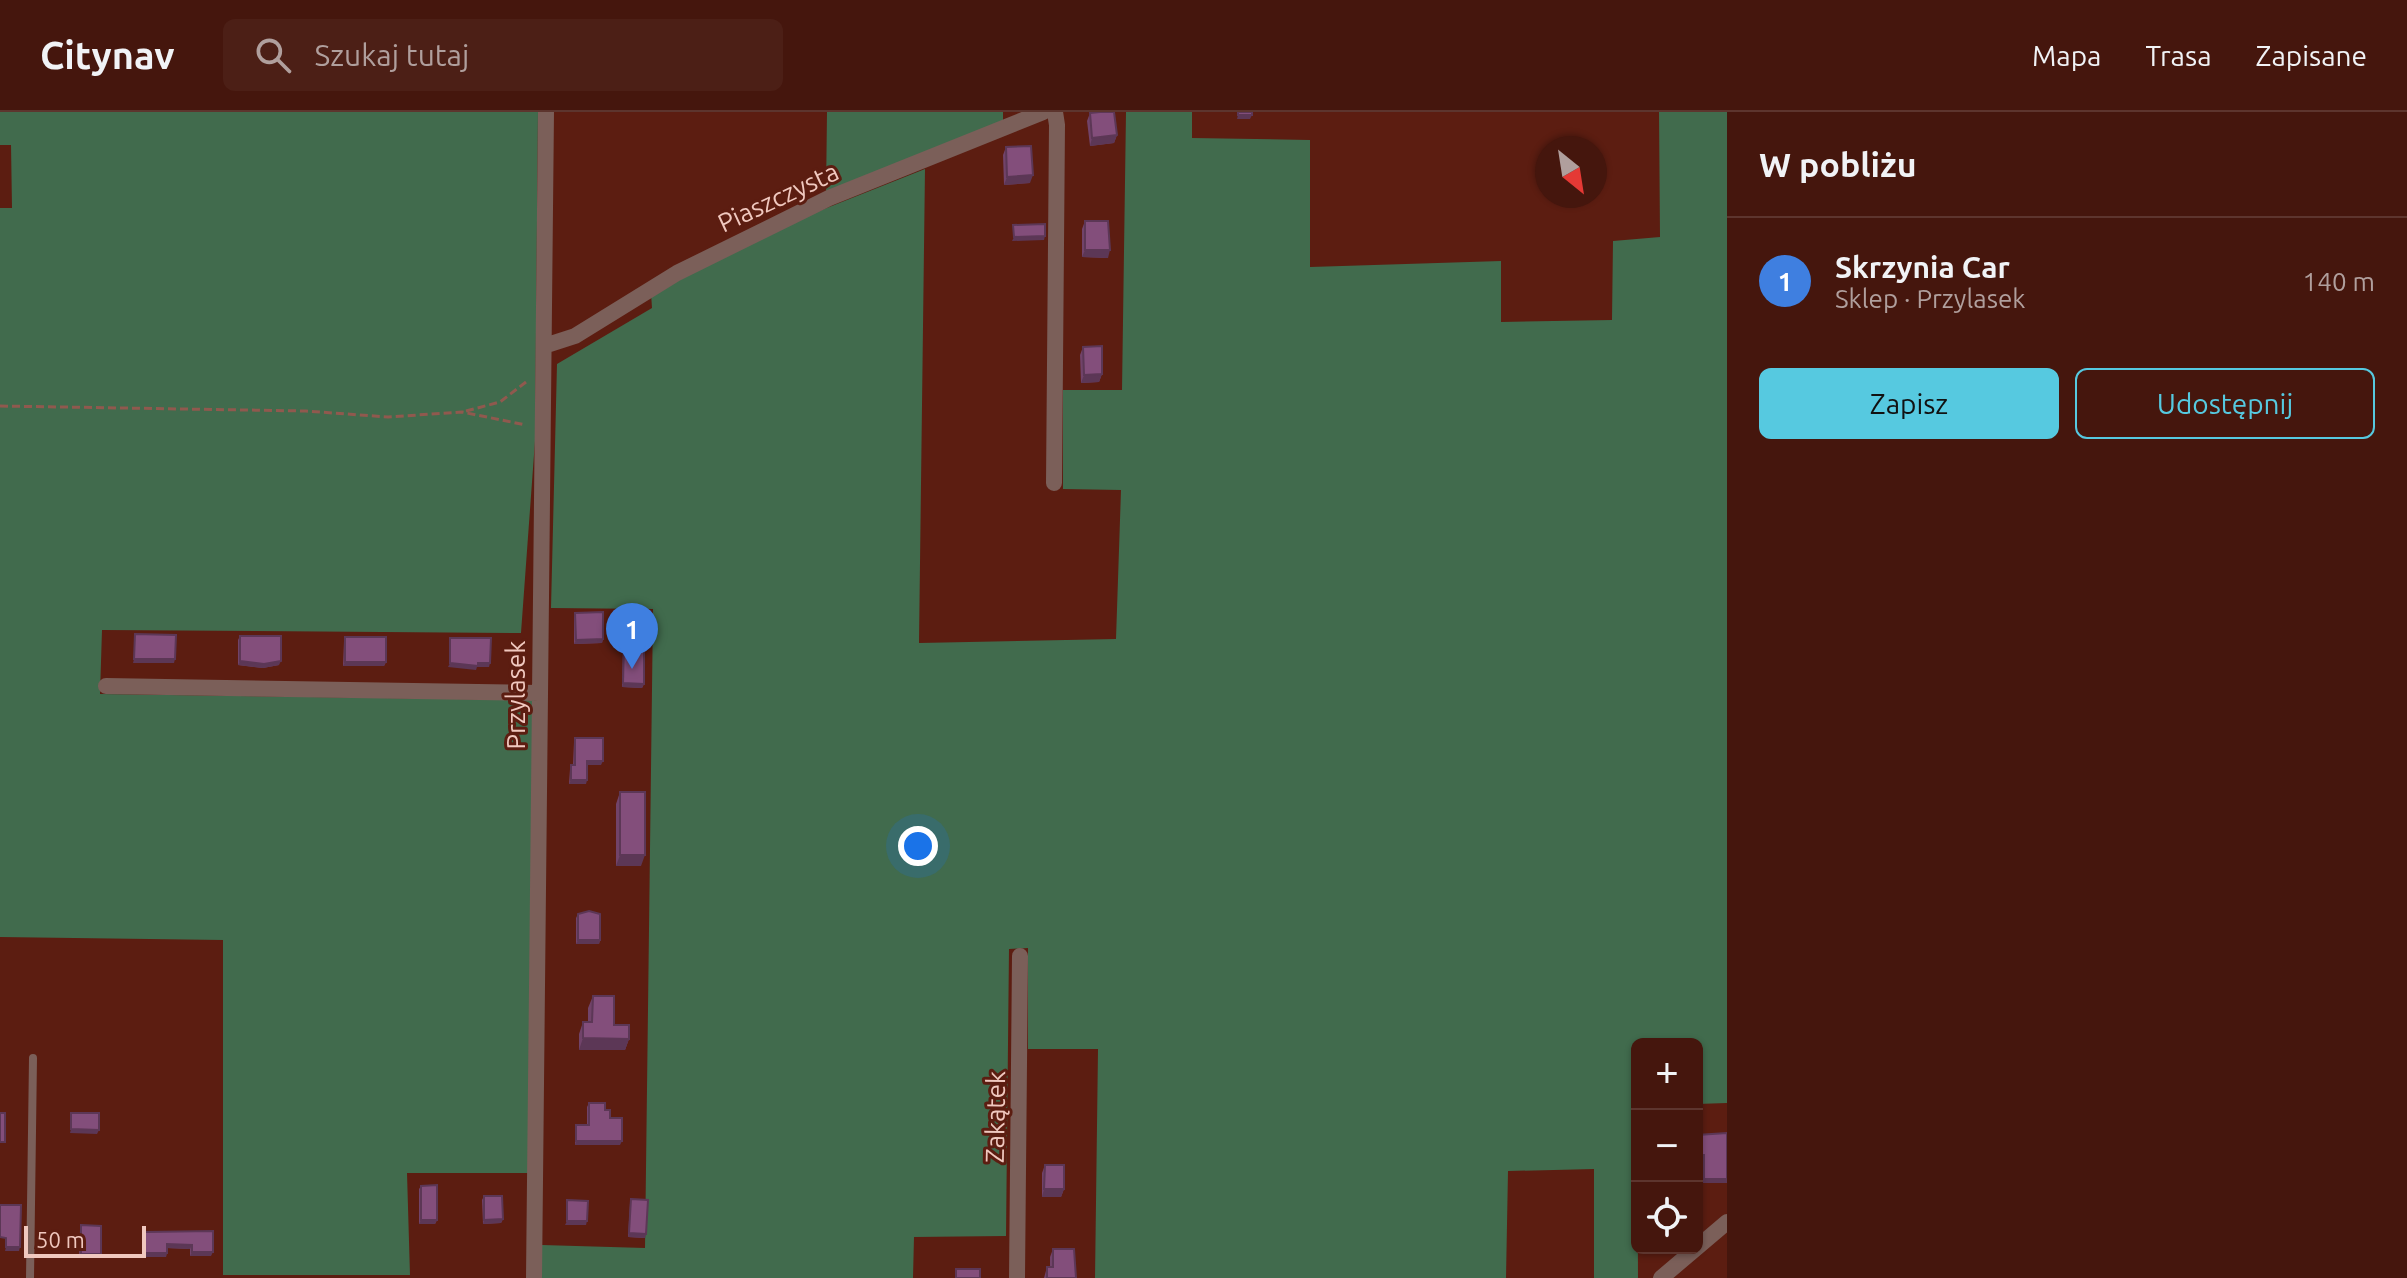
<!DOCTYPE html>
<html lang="pl">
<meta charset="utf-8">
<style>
:root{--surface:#45160d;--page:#4c1f16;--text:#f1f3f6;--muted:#b09f9d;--line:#5d352e;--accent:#56c9e0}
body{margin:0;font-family:Ubuntu,sans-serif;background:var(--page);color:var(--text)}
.controls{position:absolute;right:24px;bottom:24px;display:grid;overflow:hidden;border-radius:12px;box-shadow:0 2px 6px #0004}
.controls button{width:72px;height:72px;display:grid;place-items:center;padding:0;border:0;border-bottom:2px solid var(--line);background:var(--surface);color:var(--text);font:40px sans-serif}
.compass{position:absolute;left:1535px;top:24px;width:72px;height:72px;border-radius:50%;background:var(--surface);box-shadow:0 2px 6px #0004;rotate:150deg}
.scale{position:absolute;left:24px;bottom:20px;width:122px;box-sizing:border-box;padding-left:8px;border:4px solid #f0c8bf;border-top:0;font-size:22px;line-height:28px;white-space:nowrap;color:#f0c8bf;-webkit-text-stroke:6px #5c1d11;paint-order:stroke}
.you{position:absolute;left:918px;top:734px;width:28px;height:28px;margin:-20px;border:6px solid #fff;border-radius:50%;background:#1a73e8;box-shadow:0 0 0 12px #1a73e833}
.badge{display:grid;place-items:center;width:52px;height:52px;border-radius:50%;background:var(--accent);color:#fff;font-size:26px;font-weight:700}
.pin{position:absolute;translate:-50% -66px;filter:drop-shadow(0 2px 4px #0008)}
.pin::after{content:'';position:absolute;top:42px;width:28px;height:24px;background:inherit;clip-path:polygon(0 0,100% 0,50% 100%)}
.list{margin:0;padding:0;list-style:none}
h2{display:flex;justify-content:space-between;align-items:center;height:104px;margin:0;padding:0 32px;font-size:34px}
h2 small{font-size:26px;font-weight:400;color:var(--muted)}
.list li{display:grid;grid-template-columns:52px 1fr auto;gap:24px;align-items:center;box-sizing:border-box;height:128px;padding:0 32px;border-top:2px solid var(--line)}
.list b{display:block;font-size:30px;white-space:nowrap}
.list p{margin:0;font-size:26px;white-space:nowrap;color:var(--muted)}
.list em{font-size:26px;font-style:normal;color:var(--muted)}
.actions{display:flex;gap:16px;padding:24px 32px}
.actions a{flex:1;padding:18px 0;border:2px solid var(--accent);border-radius:12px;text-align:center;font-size:28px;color:var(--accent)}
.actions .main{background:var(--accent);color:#111}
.icon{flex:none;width:44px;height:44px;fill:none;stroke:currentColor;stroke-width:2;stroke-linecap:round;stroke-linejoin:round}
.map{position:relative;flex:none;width:1727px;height:1166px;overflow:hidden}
header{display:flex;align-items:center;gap:48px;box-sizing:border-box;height:112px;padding:0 40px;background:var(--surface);border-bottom:2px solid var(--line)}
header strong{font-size:38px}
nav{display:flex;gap:44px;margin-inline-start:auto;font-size:28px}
.search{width:560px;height:72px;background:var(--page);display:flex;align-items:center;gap:20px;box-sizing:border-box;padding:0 28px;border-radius:12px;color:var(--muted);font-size:30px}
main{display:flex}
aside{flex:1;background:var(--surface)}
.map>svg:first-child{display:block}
.green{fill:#416b4d}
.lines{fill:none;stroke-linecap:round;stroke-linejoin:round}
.path{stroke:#90594e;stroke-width:3;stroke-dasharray:8 4;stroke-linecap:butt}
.service{stroke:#7b5f59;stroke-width:8}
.minor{stroke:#7b5f59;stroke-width:16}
.wall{fill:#71436a}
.shaded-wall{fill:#5c3756}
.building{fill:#834e7b;stroke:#5c3756;stroke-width:2}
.labels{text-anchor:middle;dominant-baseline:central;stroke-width:6;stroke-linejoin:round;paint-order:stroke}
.street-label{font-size:26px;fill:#f0c8bf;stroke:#5c1d11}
</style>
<header>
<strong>Citynav</strong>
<div class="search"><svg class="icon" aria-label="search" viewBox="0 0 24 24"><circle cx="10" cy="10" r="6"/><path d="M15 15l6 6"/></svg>Szukaj tutaj</div>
<nav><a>Mapa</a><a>Trasa</a><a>Zapisane</a></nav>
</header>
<main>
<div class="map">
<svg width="1727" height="1166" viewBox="0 0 1727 1166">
<rect width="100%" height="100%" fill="#5c1d11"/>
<path class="green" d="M0,0H538L535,329L521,521L102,518L100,582L534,588L528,1061H407L410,1163H223V828L0,825V96H12L11,33H0Z
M827,0H1003V9L826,82Z
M1126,0H1192V26L1310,28V155L1501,149V210L1612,208L1613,129L1660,125L1659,0H1727V991L1697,992V932H1637L1638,1166H1594V1057L1508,1059L1506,1166H1095L1098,937H1028V836L1009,837L1006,1124L914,1125L913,1166H542V1133L645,1136L653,497L551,496L557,252L652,196L651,181L789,111L925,57L919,531L1116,527L1121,378L1063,377V278H1122Z"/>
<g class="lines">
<path class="path" d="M0,294L306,299L388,305L462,300L526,313
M466,299L500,290L526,270"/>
<path class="service" d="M30,1166L33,946"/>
<path class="minor" d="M544,234L575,224L677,161L829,86L1043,0
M1054,371L1057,13L1055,0
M106,574L539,581
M534,1166L546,0
M1017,1166L1020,844
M1661,1166L1727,1110"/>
</g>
<path class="wall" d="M1090,1L1117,23L1114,31L1090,34L1087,9Z
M1006,35L1030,71L1004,73L1003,43Z
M1085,109L1108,146L1082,145V117Z
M1083,235L1102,262L1099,270L1081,271L1080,243Z
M575,501L603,527L602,531L574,532V505Z
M240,524L279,553L263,556L238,553V528Z
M345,525L386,550L384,554H343L344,529Z
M624,531L644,572L642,576L622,575L623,535Z
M575,626L601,653H587L586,672H569L570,657L571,653H573L574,630Z
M620,680L641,754H616V692Z
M578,802L600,828L599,832H576V806Z
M593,884L614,913L629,927L625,938H579V922L583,910H588V896Z
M589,991L605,998L610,1006L620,1033H575V1017L576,1013H587V995Z
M1727,1021V1071H1702V1047H1697V1023Z
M1045,1053L1064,1077L1061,1085H1042V1061Z
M421,1074L437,1108L435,1112H419V1077Z
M484,1084L503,1107L501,1111L483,1112L482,1088Z
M631,1087L645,1126L628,1125L630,1091Z
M81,1113L99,1146H79L80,1117Z
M213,1119L211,1144H190V1137L167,1136L166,1145H144V1124L145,1120Z
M1053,1137L1076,1166H1044L1047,1155H1050V1145Z"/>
<path class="shaded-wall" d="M1238,3H1252L1250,7H1237Z
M1117,23L1114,31L1090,34L1092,26Z
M1033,63L1030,71L1004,73L1007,65Z
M1045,124L1044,128L1012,129L1014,125Z
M1085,138H1110L1108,146L1082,145Z
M1102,262L1099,270L1081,271L1084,263Z
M603,527L602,531L574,532L576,528Z
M134,547H175L174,551H133Z
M240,549H281L279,553L263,556L238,553Z
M345,550H386L384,554H343Z
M450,551H490L489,555H477L476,558L448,555Z
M623,571L644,572L642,576L622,575Z
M587,649H603L601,653H586Z
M571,668H587L586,672H569Z
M620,743H645L641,754H616Z
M578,828H600L599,832H576Z
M583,926L629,927L625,938H579Z
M71,1017L99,1018L97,1022L70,1021Z
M576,1029H622L620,1033H575Z
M1704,1067H1727V1071H1702Z
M1044,1077H1064L1061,1085H1042Z
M503,1107L501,1111L483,1112L484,1108Z
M421,1108H437L435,1112H419Z
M567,1109H587L586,1113H565Z
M629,1121L646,1122L645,1126L628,1125Z
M167,1132L192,1133L190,1137L166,1136Z
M6,1135H20L19,1139H5Z
M192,1140H213L211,1144H190Z
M145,1141H167L166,1145H144Z
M81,1142H101L99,1146H79Z"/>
<path class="building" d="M1100,0H1114L1117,23L1092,26L1090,1Z
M1238,0H1252V3H1238Z
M1031,34L1033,63L1007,65L1006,35Z
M1085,109H1108L1110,138H1085Z
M1045,112V124L1014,125L1013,113Z
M1102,234V262L1084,263L1083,235Z
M603,500V527L576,528L575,501Z
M135,522L176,523L175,547H134Z
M240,524H281V549L264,552L240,549Z
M345,525H386V550H345Z
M450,526H491L490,551H478V554L450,551Z
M624,531L644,532V572L623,571Z
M575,626H603V649H587V668H571V653H575Z
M620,680H645V743H620Z
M589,799L600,802V828H578V802Z
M593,884H614V913H629V927L583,926V910H592Z
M589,991H605V998H610V1006H622V1029H576V1013H589Z
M0,1001H5V1030H0Z
M71,1001H99V1018L71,1017Z
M1727,1021V1067H1704V1043H1697V1023Z
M1045,1053H1064V1077H1044Z
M437,1073V1108H421V1074Z
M484,1084H502L503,1107L484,1108Z
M631,1087L648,1088L646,1122L629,1121Z
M567,1088L588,1089L587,1109H567Z
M0,1093H21L20,1135H6V1126L0,1125Z
M81,1113L101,1114V1142H81Z
M213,1119V1140H192V1133L167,1132V1141H145V1120Z
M1053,1137H1074L1076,1166H1047V1155H1053Z
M956,1157H980V1166H956Z"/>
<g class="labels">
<g class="street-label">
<text transform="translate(778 85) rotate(-25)">Piaszczysta</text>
<text transform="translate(515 583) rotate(-90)">Przylasek</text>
<text transform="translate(995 1005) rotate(-89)">Zakątek</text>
</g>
</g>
</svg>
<div class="controls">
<button>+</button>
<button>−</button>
<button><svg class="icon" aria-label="locate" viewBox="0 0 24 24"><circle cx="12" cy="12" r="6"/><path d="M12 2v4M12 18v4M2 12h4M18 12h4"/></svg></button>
</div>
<svg class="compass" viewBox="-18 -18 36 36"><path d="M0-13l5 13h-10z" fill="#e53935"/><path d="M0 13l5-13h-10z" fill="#b09f9d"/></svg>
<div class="scale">50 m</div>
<div class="you"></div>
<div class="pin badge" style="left:632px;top:557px;background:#3f7fe0">1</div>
</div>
<aside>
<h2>W pobliżu<small></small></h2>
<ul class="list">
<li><span class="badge" style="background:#3f7fe0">1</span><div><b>Skrzynia Car</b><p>Sklep · Przylasek</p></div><em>140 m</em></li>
</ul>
<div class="actions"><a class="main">Zapisz</a><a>Udostępnij</a></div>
</aside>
</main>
